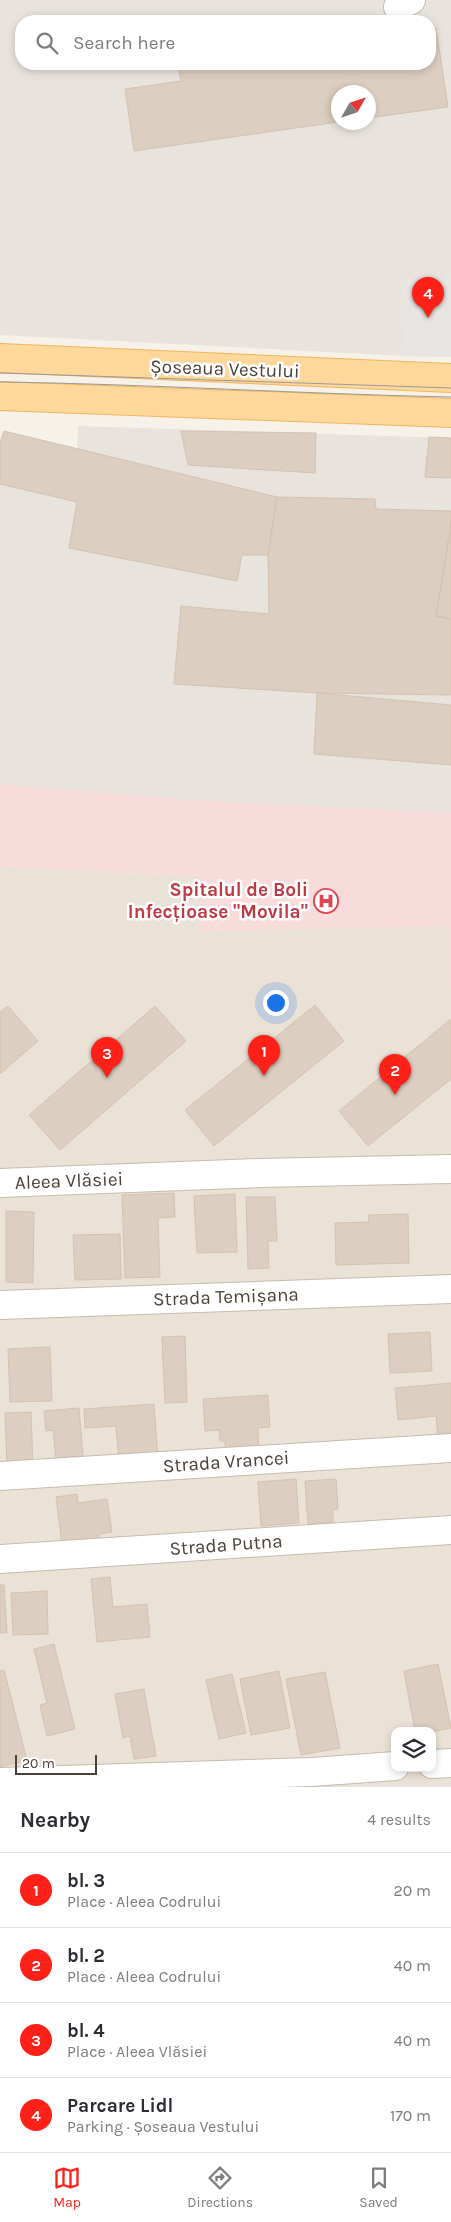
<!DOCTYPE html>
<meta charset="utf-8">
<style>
:root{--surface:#fff;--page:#f7f7f7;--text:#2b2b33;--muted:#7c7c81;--line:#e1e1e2;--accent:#ff2018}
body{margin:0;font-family:Karla,sans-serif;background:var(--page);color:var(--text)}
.controls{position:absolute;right:15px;bottom:15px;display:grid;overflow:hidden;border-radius:10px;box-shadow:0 2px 8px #0003}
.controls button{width:45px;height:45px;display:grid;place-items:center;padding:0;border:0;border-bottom:1px solid var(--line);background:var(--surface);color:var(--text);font:25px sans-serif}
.compass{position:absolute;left:331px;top:85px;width:45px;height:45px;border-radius:50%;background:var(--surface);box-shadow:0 2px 8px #0003;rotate:51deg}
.scale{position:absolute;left:15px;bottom:12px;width:82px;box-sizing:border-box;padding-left:5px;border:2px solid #4b4136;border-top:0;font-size:14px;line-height:18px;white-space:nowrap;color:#4b4136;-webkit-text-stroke:4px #fff;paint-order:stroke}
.you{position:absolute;left:275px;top:1002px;width:18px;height:18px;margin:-12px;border:4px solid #fff;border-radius:50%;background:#1a73e8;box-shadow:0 0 0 8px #1a73e833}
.badge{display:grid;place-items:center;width:32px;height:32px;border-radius:50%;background:var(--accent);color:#fff;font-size:16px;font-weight:700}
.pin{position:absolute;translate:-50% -41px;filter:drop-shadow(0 1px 2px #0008)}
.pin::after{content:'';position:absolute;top:26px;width:18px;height:15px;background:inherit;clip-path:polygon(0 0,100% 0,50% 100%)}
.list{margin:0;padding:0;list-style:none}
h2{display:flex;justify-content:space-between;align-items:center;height:65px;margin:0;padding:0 20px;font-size:21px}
h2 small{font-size:16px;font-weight:400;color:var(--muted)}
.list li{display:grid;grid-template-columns:32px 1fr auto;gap:15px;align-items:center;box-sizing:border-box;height:75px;padding:0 20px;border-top:1px solid var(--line)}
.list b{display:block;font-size:19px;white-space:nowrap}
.list p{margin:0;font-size:16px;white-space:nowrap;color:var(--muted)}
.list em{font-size:16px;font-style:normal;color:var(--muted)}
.icon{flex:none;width:28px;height:28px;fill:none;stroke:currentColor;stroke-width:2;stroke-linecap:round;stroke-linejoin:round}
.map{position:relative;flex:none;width:451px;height:1787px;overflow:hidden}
.search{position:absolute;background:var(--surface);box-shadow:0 2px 8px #0003;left:15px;right:15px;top:15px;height:55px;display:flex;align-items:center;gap:12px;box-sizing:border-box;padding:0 18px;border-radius:20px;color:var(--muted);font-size:19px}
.sheet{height:365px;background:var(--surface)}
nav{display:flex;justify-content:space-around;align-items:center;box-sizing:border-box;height:70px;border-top:1px solid var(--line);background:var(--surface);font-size:14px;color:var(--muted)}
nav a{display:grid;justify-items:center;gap:2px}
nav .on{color:var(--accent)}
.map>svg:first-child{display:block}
.residential{fill:#ebe2d7;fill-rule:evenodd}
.industrial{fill:#e9e3de;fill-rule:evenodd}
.medical{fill:#f8dcdc}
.parking{fill:#e7e4e1}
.building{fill:#dccec0;stroke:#d5c2af}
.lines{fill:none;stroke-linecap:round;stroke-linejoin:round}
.minor-casing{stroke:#c6bbad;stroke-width:30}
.major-casing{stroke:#f2b45c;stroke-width:30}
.minor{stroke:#fff;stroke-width:28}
.major{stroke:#ffd79a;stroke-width:28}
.tram{stroke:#999;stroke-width:1}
.labels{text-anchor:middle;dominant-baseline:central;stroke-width:5;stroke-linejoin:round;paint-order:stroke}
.street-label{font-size:19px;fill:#4b4136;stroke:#fff}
.health-label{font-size:19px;font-weight:bold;fill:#be3a42;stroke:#fff;text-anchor:end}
</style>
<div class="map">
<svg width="451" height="1787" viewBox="0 0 451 1787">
<rect width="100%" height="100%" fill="#f6f1e9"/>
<path class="residential" d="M0,866L203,876L200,931L451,925V1787H0ZM395,1731H432V1768H395Z"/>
<path class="industrial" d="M0,0H451V275L404,280L406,356L0,335ZM21,21H430V64H21ZM338,92H368V122H338Z
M78,426L451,438V813L189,800L0,784V442L4,431L77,449Z"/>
<path class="medical" d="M0,784L189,800L451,813V986H449L450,926L200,931L202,876L0,866Z"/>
<path class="parking" d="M451,275V357L406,356L404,280Z"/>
<path class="building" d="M436,28L448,107L368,118V92H338V122L134,151L125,89L181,81L178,64H430V29Z
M4,431L277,497L268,555H242L237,581L69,548L77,502L0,484V442Z
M181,431L316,433L315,473L188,465Z
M429,437L451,438V478L425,477Z
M277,497L375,499L376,509L451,511V524L436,616L451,619V695L317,693L174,684L181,606L269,614L268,555Z
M451,524V619L436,616Z
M317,693L451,705V765L314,754Z
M315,1005L344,1041L214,1146L185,1110Z
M8,1006L38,1041L0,1074V1012Z
M155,1006L186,1041L60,1150L29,1115Z
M451,1019V1079L368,1146L339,1111Z
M174,1193L175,1217L158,1218L160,1277L125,1278L122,1195Z
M235,1194L237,1252L197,1253L194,1196Z
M246,1197H275L277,1241H268L269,1268L248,1269Z
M6,1211L34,1212L33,1283L6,1282Z
M408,1214L409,1263L336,1265L335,1223L369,1222L368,1215Z
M120,1234L121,1279L75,1280L73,1235Z
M430,1332L432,1371L390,1373L388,1334Z
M185,1336L187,1402L165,1403L162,1337Z
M50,1347L52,1401L10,1402L8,1349Z
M451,1383V1437L438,1438L436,1416L398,1420L395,1388Z
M268,1395L270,1427L258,1428L259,1453L226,1456L225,1441H220L219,1430L205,1431L203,1399Z
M154,1404L158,1460L119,1462L116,1426L85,1428L84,1409Z
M79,1408L83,1456L56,1459L53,1430L46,1431L44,1411Z
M31,1412L33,1467L7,1468L5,1413Z
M296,1479L299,1523L261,1526L258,1482Z
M336,1479L338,1509L333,1510V1522L308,1524L305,1481Z
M77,1494L78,1503L107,1499L112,1532L99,1534L100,1540L62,1545L56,1497Z
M110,1577L113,1607L147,1604L150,1637L97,1642L91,1579Z
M0,1585H4L7,1633H0Z
M47,1591L48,1634L13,1635L11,1593Z
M54,1644L75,1729L47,1736L40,1705L47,1703L34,1649Z
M438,1664L451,1728L432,1732L415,1731L404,1671Z
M4,1670L27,1760L0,1767V1671Z
M279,1671L290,1728L251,1735L240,1679Z
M325,1672L340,1748L301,1755L286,1679Z
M232,1674L246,1733L219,1739L206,1680Z
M144,1689L156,1756L134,1759L130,1736L123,1738L115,1694Z"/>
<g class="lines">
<defs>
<path id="minor" d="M398,7L411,0
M0,1183L259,1173L451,1169
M0,1305L451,1289
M0,1476L451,1448
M0,1559L451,1530
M432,1764L451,1763
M0,1782L312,1772L395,1766"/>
<path id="major" d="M0,358L451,378
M0,396L451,413"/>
</defs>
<use href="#minor" class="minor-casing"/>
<use href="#major" class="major-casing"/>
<use href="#minor" class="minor"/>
<use href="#major" class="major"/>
<path class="tram" d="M0,373L451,388
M0,382C150,384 301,394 451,397"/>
</g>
<defs>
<symbol id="hospital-ring" viewBox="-11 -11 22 22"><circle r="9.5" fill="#fff" stroke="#e0444e" stroke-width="1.5"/><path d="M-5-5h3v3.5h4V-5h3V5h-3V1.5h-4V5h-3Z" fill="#e0444e"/></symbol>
</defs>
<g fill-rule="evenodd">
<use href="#hospital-ring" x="312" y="887" width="28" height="28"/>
</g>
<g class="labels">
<g class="street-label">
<text transform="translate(225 369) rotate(2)">Șoseaua Vestului</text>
<text transform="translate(69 1181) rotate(-2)">Aleea Vlăsiei</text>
<text transform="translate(226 1297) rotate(-2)">Strada Temișana</text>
<text transform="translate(226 1462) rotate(-4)">Strada Vrancei</text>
<text transform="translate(226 1545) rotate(-4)">Strada Putna</text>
</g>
<g class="health-label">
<text x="308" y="890">Spitalul de Boli<tspan x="308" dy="22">Infecțioase "Movila"</tspan></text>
</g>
</g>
</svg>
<div class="controls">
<button><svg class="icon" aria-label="layers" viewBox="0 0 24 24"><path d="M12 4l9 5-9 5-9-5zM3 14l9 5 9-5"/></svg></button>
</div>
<svg class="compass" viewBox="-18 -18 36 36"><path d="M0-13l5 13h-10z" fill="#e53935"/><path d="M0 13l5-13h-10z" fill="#7c7c81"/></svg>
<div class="scale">20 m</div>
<div class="you"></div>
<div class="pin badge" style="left:264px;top:1076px">1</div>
<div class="pin badge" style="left:395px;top:1095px">2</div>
<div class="pin badge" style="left:107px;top:1078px">3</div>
<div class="pin badge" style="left:428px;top:318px">4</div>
<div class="search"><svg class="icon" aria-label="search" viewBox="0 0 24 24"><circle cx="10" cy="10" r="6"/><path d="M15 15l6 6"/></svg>Search here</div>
</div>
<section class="sheet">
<h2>Nearby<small>4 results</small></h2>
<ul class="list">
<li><span class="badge">1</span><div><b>bl. 3</b><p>Place · Aleea Codrului</p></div><em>20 m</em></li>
<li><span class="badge">2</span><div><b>bl. 2</b><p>Place · Aleea Codrului</p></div><em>40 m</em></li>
<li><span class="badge">3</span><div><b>bl. 4</b><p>Place · Aleea Vlăsiei</p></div><em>40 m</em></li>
<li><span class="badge">4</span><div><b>Parcare Lidl</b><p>Parking · Șoseaua Vestului</p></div><em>170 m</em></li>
</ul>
</section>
<nav>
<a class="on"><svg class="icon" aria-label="map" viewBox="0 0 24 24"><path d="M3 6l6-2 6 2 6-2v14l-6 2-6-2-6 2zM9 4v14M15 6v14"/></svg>Map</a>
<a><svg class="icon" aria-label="directions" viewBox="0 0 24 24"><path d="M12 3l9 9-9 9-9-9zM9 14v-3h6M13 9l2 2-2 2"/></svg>Directions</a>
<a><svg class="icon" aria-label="saved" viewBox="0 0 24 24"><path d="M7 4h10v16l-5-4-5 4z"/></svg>Saved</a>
</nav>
